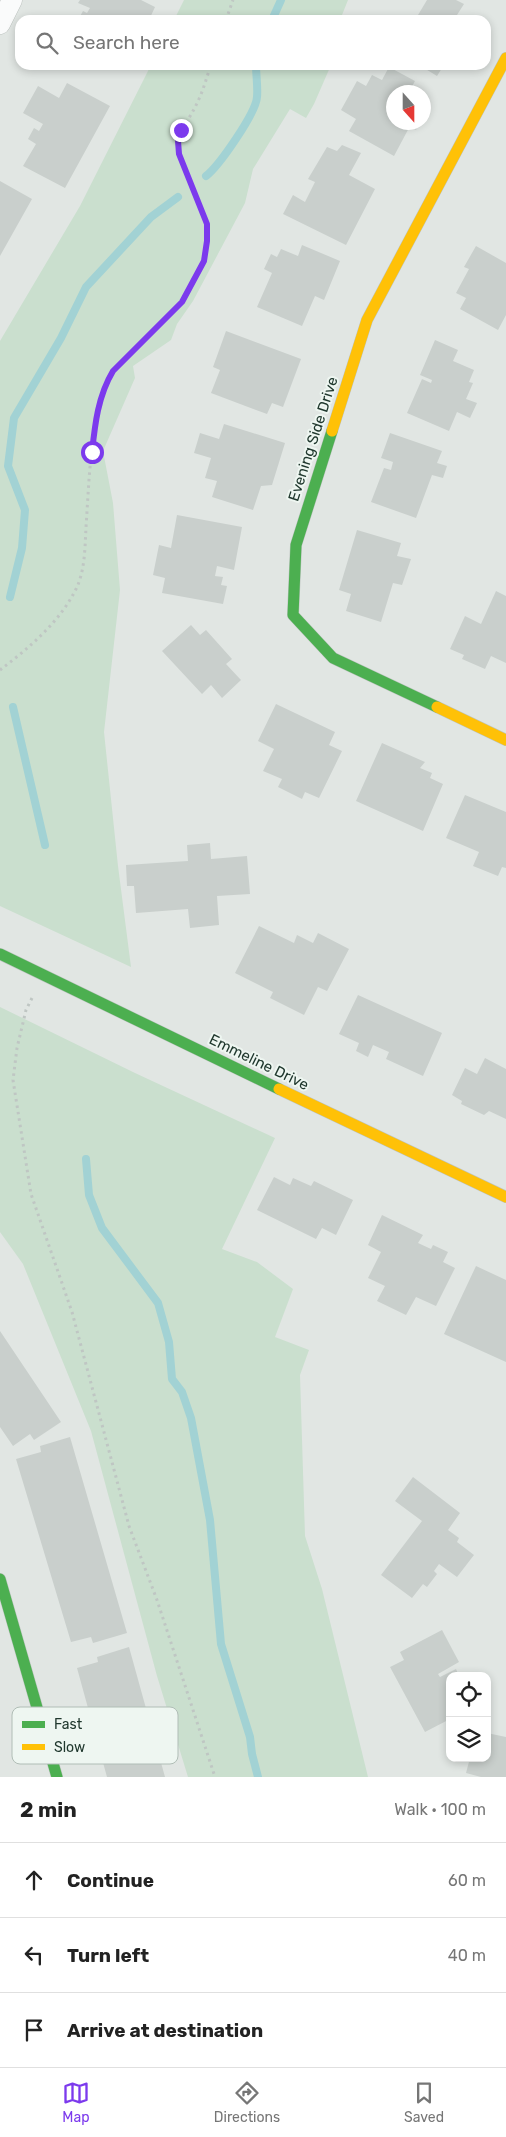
<!DOCTYPE html>
<meta charset="utf-8">
<style>
:root{--surface:#fff;--page:#f6f6f6;--text:#222;--muted:#767676;--line:#e0e0e0;--accent:#7c3aed}
body{margin:0;font-family:Rubik,sans-serif;background:var(--page);color:var(--text)}
.controls{position:absolute;right:15px;bottom:15px;display:grid;overflow:hidden;border-radius:10px;box-shadow:0 2px 8px #0003}
.controls button{width:45px;height:45px;display:grid;place-items:center;padding:0;border:0;border-bottom:1px solid var(--line);background:var(--surface);color:var(--text);font:25px sans-serif}
.compass{position:absolute;left:386px;top:85px;width:45px;height:45px;border-radius:50%;background:var(--surface);box-shadow:0 2px 8px #0003;rotate:159deg}
.stop{position:absolute;width:15px;height:15px;margin:-11px;border:4px solid #7c3aed;border-radius:50%;background:#fff}
.stop.end{background:#7c3aed;border-color:#fff;box-shadow:0 1px 5px #0008}
.list{margin:0;padding:0;list-style:none}
h2{display:flex;justify-content:space-between;align-items:center;height:65px;margin:0;padding:0 20px;font-size:21px}
h2 small{font-size:16px;font-weight:400;color:var(--muted)}
.list li{display:grid;grid-template-columns:32px 1fr auto;gap:15px;align-items:center;box-sizing:border-box;height:75px;padding:0 20px;border-top:1px solid var(--line)}
.list b{display:block;font-size:19px;white-space:nowrap}
.list em{font-size:16px;font-style:normal;color:var(--muted)}
.icon{flex:none;width:28px;height:28px;fill:none;stroke:currentColor;stroke-width:2;stroke-linecap:round;stroke-linejoin:round}
.map{position:relative;flex:none;width:506px;height:1777px;overflow:hidden}
.search{position:absolute;background:var(--surface);box-shadow:0 2px 8px #0003;left:15px;right:15px;top:15px;height:55px;display:flex;align-items:center;gap:12px;box-sizing:border-box;padding:0 18px;border-radius:15px;color:var(--muted);font-size:19px}
.sheet{height:290px;background:var(--surface)}
nav{display:flex;justify-content:space-around;align-items:center;box-sizing:border-box;height:70px;border-top:1px solid var(--line);background:var(--surface);font-size:14px;color:var(--muted)}
nav a{display:grid;justify-items:center;gap:2px}
nav .on{color:var(--accent)}
.map>svg:first-child{display:block}
.green{fill:#cadfce}
.lines{fill:none;stroke-linecap:round;stroke-linejoin:round}
.stream{stroke:#a2d2d4;stroke-width:8}
.building{fill:#c9cfcc}
.street-casing{stroke:#bec3c0;stroke-width:21}
.fast-casing{stroke:#bdc4c0;stroke-width:12}
.slow-casing{stroke:#bdc4c0;stroke-width:12}
.path{stroke:#bfc6c3;stroke-width:3;stroke-dasharray:2.5 4;stroke-linecap:butt}
.street{stroke:#fafbfb;stroke-width:20}
.fast{stroke:#4caf50;stroke-width:11}
.slow{stroke:#ffc107;stroke-width:11}
.route{stroke:#7c3aed;stroke-width:6}
.labels{text-anchor:middle;dominant-baseline:central;stroke-width:4;stroke-linejoin:round;paint-order:stroke}
.street-label{font-size:15px;fill:#20382e;stroke:#eef6f1}
.key{fill:#eef6f1;stroke:#b0bdb6;stroke-width:1}
.key-label{font-size:14px;fill:#20382e}
</style>
<div class="map">
<svg width="506" height="1777" viewBox="0 0 506 1777">
<rect width="100%" height="100%" fill="#e1e6e3"/>
<path class="green" d="M184,0H348L340,20H174Z
M151,65H331L314,104L306,118L290,109L253,169L245,203L193,301L177,324L171,340L133,366L135,378L103,451L113,503L120,590L104,732L118,866L131,967L0,906V341L80,206Z
M0,1007L135,1073L275,1138L222,1249L257,1262L293,1289L275,1337L309,1350L300,1375L305,1536L322,1589L368,1777H188L157,1676L91,1431L23,1264L0,1232Z"/>
<g class="lines">
<path class="stream" d="M272,20L281,0
M206,176C219,166 256,113 257,97C258,87 256,75 256,65
M10,597L22,548L25,510L8,466L14,418L61,338L86,287L151,217L178,197
M13,707L45,845
M86,1159L89,1195L102,1228L158,1303L169,1342L172,1379L182,1392L191,1418L210,1520L221,1644L250,1737L252,1754L258,1777"/>
</g>
<path class="building" d="M80,0H141L155,7L149,20H78L83,11L87,13L90,8L78,3Z
M427,0H456L464,4L457,15L465,20H415Z
M419,65H444L437,76Z
M389,67L415,81L409,92H394V122H420L416,130L410,126L394,156L349,131L356,119L341,110L357,81L366,86L372,75L382,80Z
M67,83L110,106L65,188L23,166L36,144L28,139L34,128L39,131L43,124L23,113L38,86L59,98Z
M424,100L431,104L424,117Z
M342,145L361,153L349,175L375,189L346,245L283,214L293,195L305,202L315,182L308,179L327,147L337,151Z
M0,181L32,199L0,256Z
M302,245L340,261L324,300L315,296L302,326L257,307L272,273L264,269L271,254L277,257L281,249L298,256Z
M476,246L506,263V315L498,330L460,309L466,298L456,293L469,269L464,267Z
M226,331L301,359L283,407L272,403L267,414L211,393L220,370L213,367Z
M435,340L458,350L453,361L474,370L469,382L473,383L466,399L477,403L470,418L457,412L449,431L407,413L422,379L431,383L432,380L420,375Z
M224,424L285,443L272,485L261,486L253,510L212,497L217,481L205,478L211,458L194,453L200,433L219,439Z
M390,433L442,451L437,463L447,466L443,478L432,475L416,518L371,502L384,468L391,470L393,462L381,458Z
M177,515L242,527L234,570L217,566L215,576L223,577L221,585L227,586L223,604L162,593L165,578L153,575L159,545L171,548Z
M357,530L401,543L397,556L411,559L402,585L393,583L381,622L346,611L351,594L339,590Z
M496,591L506,596V663L491,656L485,669L462,659L464,655L450,649L465,616L481,624Z
M191,625L200,635L206,630L232,659L226,664L241,680L222,698L211,685L202,694L162,651Z
M276,704L335,732L329,745L342,751L319,798L305,792L302,799L278,787L282,779L263,771L274,749L258,741Z
M382,743L425,762L420,768L432,773L430,778L443,784L423,831L356,801Z
M465,795L506,812V868L502,867L498,876L473,866L479,852L446,838Z
M210,843L211,859L247,856L250,894L217,896L219,925L190,928L188,909L136,913L134,886H127L126,865L188,861L187,845Z
M259,926L294,943L297,935L313,943L318,933L349,949L327,991L318,987L304,1015L270,998L273,992L235,973Z
M358,995L442,1033L423,1076L386,1059L389,1052L373,1045L368,1057L356,1051L359,1043L339,1034Z
M485,1058L506,1069V1119L489,1111L484,1115L461,1104L462,1101L452,1095L465,1068L477,1074Z
M274,1177L290,1185L293,1178L311,1186L314,1181L353,1200L336,1235L322,1228L316,1239L257,1210Z
M382,1215L423,1235L418,1243L431,1249L433,1245L448,1252L443,1262L455,1268L436,1306L416,1297L406,1315L377,1301L385,1286L368,1278L381,1252L368,1245Z
M476,1266L506,1280V1362L444,1334Z
M0,1331L61,1422L34,1440L30,1434L13,1446L0,1427Z
M70,1437L127,1633L93,1643L91,1637L71,1642L16,1459L41,1452L40,1446Z
M413,1477L460,1513L448,1530L459,1538L457,1542L474,1555L457,1577L439,1564L434,1571L437,1574L427,1587L423,1584L412,1598L381,1575L422,1521L395,1501Z
M442,1630L459,1662L438,1674L440,1677L456,1669L459,1676H450V1719L425,1732L390,1667L404,1660L400,1652Z
M129,1647L165,1777H107L77,1668L98,1662L97,1657Z
M487,1733L506,1737V1777H481L466,1773L470,1758H487Z"/>
<g class="lines">
<defs>
<path id="street" d="M0,24L12,0"/>
<path id="fast" d="M332,431L296,545L293,615L333,658L437,707
M0,954L279,1089
M0,1579L57,1777"/>
<path id="slow" d="M332,431L367,320L506,58
M437,707L506,740
M279,1089L506,1197"/>
</defs>
<use href="#street" class="street-casing"/>
<use href="#fast" class="fast-casing"/>
<use href="#slow" class="slow-casing"/>
<path class="path" d="M226,20L233,0
M0,670C29,648 61,621 77,587C85,569 85,547 86,527C88,498 89,469 93,440C96,416 100,392 113,371L182,302L204,261L207,241V225L179,154C178,129 190,120 199,99C204,88 207,76 211,65
M32,998L26,1010L17,1048L13,1080L31,1194L72,1312L129,1526L157,1600L215,1777"/>
<use href="#street" class="street"/>
<use href="#fast" class="fast"/>
<use href="#slow" class="slow"/>
</g>
<g class="lines">
<path class="route" d="M92,452C95,424 98,396 113,371L182,302L204,261L207,241V224L179,154L178,141L181,130"/>
</g>
<g class="labels">
<g class="street-label">
<text transform="translate(313 439) rotate(-72)">Evening Side Drive</text>
<text transform="translate(259 1062) rotate(26)">Emmeline Drive</text>
</g>
</g>
<rect x="12" y="1707" width="166" height="57" rx="8" class="key"/>
<rect x="22" y="1721" width="23" height="7" fill="#4caf50"/>
<rect x="22" y="1744" width="23" height="6" fill="#ffc107"/>
<g class="key-label">
<text x="54" y="1729">Fast</text>
<text x="54" y="1752">Slow</text>
</g>
</svg>
<div class="controls">
<button><svg class="icon" aria-label="locate" viewBox="0 0 24 24"><circle cx="12" cy="12" r="6"/><path d="M12 2v4M12 18v4M2 12h4M18 12h4"/></svg></button>
<button><svg class="icon" aria-label="layers" viewBox="0 0 24 24"><path d="M12 4l9 5-9 5-9-5zM3 14l9 5 9-5"/></svg></button>
</div>
<svg class="compass" viewBox="-18 -18 36 36"><path d="M0-13l5 13h-10z" fill="#e53935"/><path d="M0 13l5-13h-10z" fill="#767676"/></svg>
<div class="stop" style="left:92px;top:452px"></div>
<div class="stop end" style="left:181px;top:130px"></div>
<div class="search"><svg class="icon" aria-label="search" viewBox="0 0 24 24"><circle cx="10" cy="10" r="6"/><path d="M15 15l6 6"/></svg>Search here</div>
</div>
<section class="sheet">
<h2>2 min<small>Walk · 100 m</small></h2>
<ul class="list">
<li><svg class="icon" aria-label="ahead" viewBox="0 0 24 24"><path d="M12 20V5M6 11l6-6 6 6"/></svg><div><b>Continue</b></div><em>60 m</em></li>
<li><svg class="icon" aria-label="left" viewBox="0 0 24 24"><path d="M17 20v-9H6M10 6l-5 5 5 5"/></svg><div><b>Turn left</b></div><em>40 m</em></li>
<li><svg class="icon" aria-label="arrive" viewBox="0 0 24 24"><path d="M6 21V4h12l-3 4 3 4H6"/></svg><div><b>Arrive at destination</b></div></li>
</ul>
</section>
<nav>
<a class="on"><svg class="icon" aria-label="map" viewBox="0 0 24 24"><path d="M3 6l6-2 6 2 6-2v14l-6 2-6-2-6 2zM9 4v14M15 6v14"/></svg>Map</a>
<a><svg class="icon" aria-label="directions" viewBox="0 0 24 24"><path d="M12 3l9 9-9 9-9-9zM9 14v-3h6M13 9l2 2-2 2"/></svg>Directions</a>
<a><svg class="icon" aria-label="saved" viewBox="0 0 24 24"><path d="M7 4h10v16l-5-4-5 4z"/></svg>Saved</a>
</nav>
